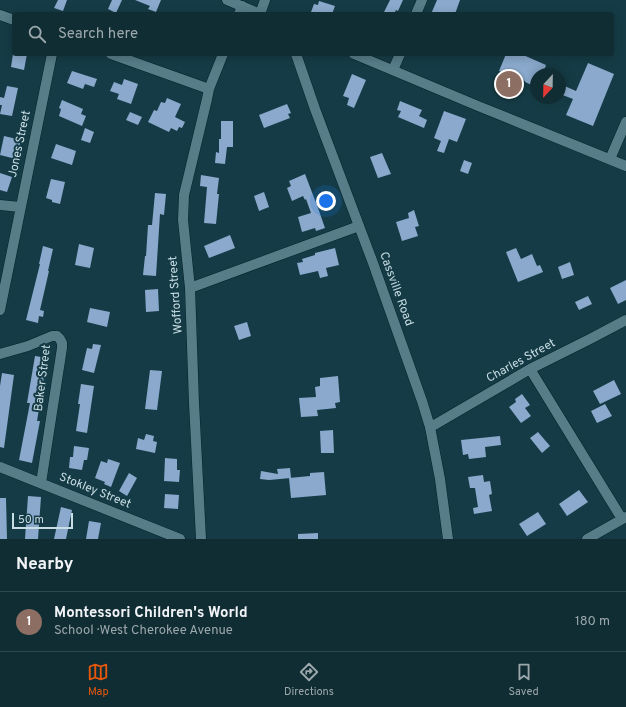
<!DOCTYPE html>
<meta charset="utf-8">
<style>
:root{--surface:#102d34;--page:#1e3940;--text:#f1f3f6;--muted:#9ca8ac;--line:#30494f;--accent:#ea580c}
body{margin:0;font-family:Overpass,sans-serif;background:var(--page);color:var(--text)}
.compass{position:absolute;left:530px;top:68px;width:36px;height:36px;border-radius:50%;background:var(--surface);box-shadow:0 2px 10px #0003;rotate:202deg}
.scale{position:absolute;left:12px;bottom:10px;width:61px;box-sizing:border-box;padding-left:4px;border:2px solid #c9dee4;border-top:0;font-size:11px;line-height:14px;white-space:nowrap;color:#c9dee4;-webkit-text-stroke:3px #153c46;paint-order:stroke}
.you{position:absolute;left:326px;top:201px;width:14px;height:14px;margin:-10px;border:3px solid #fff;border-radius:50%;background:#1a73e8;box-shadow:0 0 0 6px #1a73e833}
.badge{display:grid;place-items:center;width:26px;height:26px;border-radius:50%;background:var(--accent);color:#fff;font-size:13px;font-weight:700}
.pin{position:absolute;translate:-50% -50%;border:2px solid #fff;box-shadow:0 1px 4px #0006}
.list{margin:0;padding:0;list-style:none}
h2{display:flex;justify-content:space-between;align-items:center;height:52px;margin:0;padding:0 16px;font-size:17px}
h2 small{font-size:13px;font-weight:400;color:var(--muted)}
.list li{display:grid;grid-template-columns:26px 1fr auto;gap:12px;align-items:center;box-sizing:border-box;height:60px;padding:0 16px;border-top:1px solid var(--line)}
.list b{display:block;font-size:15px;white-space:nowrap}
.list p{margin:0;font-size:13px;white-space:nowrap;color:var(--muted)}
.list em{font-size:13px;font-style:normal;color:var(--muted)}
.icon{flex:none;width:22px;height:22px;fill:none;stroke:currentColor;stroke-width:2;stroke-linecap:round;stroke-linejoin:round}
.map{position:relative;flex:none;width:626px;height:539px;overflow:hidden}
.search{position:absolute;background:var(--surface);box-shadow:0 2px 10px #0003;left:12px;right:12px;top:12px;height:44px;display:flex;align-items:center;gap:10px;box-sizing:border-box;padding:0 14px;border-radius:4px;color:var(--muted);font-size:15px}
.sheet{height:112px;background:var(--surface)}
nav{display:flex;justify-content:space-around;align-items:center;box-sizing:border-box;height:56px;border-top:1px solid var(--line);background:var(--surface);font-size:11px;color:var(--muted)}
nav a{display:grid;justify-items:center;gap:2px}
nav .on{color:var(--accent)}
.map>svg:first-child{display:block}
.building{fill:#8aa9cc}
.lines{fill:none;stroke-linecap:round;stroke-linejoin:round}
.street-casing{stroke:#042229;stroke-width:11}
.secondary-casing{stroke:#042229;stroke-width:11}
.street{stroke:#567d88;stroke-width:10}
.secondary{stroke:#567d88;stroke-width:10}
.labels{text-anchor:middle;dominant-baseline:central;stroke-width:4;stroke-linejoin:round;paint-order:stroke}
.street-label{font-size:12px;fill:#c9dee4;stroke:#153c46}
</style>
<div class="map">
<svg width="626" height="539" viewBox="0 0 626 539">
<rect width="100%" height="100%" fill="#153c46"/>
<path class="building" d="M58,0H67L63,11L54,8Z
M112,0H122L116,13L108,9Z
M135,0H161L156,12L148,9L150,6Z
M390,0H403L398,11L396,10L394,14H388L384,12Z
M437,0H460L455,14H431Z
M319,1L335,6L332,14H317L311,12L314,4L318,5Z
M13,54H27L24,70L11,67Z
M506,54H521L546,65L543,74H536V87L525,82V81L499,71Z
M588,63L614,74L593,126L566,115L573,99L560,94V84L576,91Z
M72,71L97,79L94,87L85,84L83,89L67,83Z
M352,74L366,80L354,108L347,105L349,98L343,96Z
M124,79L138,84L131,104L117,99L119,94L110,91L114,82L122,85Z
M7,86L18,88L12,116L0,114L2,105H0V97L4,98Z
M167,98L181,104L175,117L185,122L182,128L179,127L177,131L171,128L169,132L148,122L154,110L157,111L161,102L165,103Z
M62,100L83,109L81,114L86,116L82,126L59,116L61,109L59,108Z
M400,101L422,110L419,116L427,120L424,128L398,117L401,111L397,110Z
M287,104L291,113L288,114L290,118L264,128L259,115Z
M444,111L466,119L457,142L449,139L444,153L437,151L441,141L434,138Z
M130,112L142,117L138,125L126,120Z
M221,121H233V147H227L225,164L215,163L216,152L219,153V139H221Z
M85,128L94,132L90,143L81,140Z
M4,136L21,140L16,159L0,155Z
M56,144L76,151L72,165L51,158Z
M382,153L391,174L378,178L370,157Z
M464,160L472,163L468,174L460,171Z
M0,173L12,177L7,192L0,190Z
M305,174L318,208L325,228L316,231L315,228L302,232L298,217L311,213L306,199L305,200L303,196L292,201L287,188L291,186L289,181Z
M201,175L219,178L217,194H219L216,224L204,223L207,187L200,186Z
M51,179L65,182L60,204L52,202V200L46,198Z
M264,192L269,207L259,211L254,196Z
M155,193L166,194L164,215L160,214L156,276L143,275L145,256H146L148,225H152Z
M414,210L419,226L415,227L418,236L402,241L396,222L409,218L408,213Z
M230,235L235,248L209,258L204,246Z
M79,244L94,248L90,268L75,265Z
M43,246L53,249L48,271H49L40,310L44,311L43,317L39,316L38,323L26,320L40,264H39Z
M335,248L339,265L326,268L328,276L320,278L318,271L300,275L297,263L303,262L302,259L315,255V253Z
M516,248L521,259L532,254L537,266L540,265L543,272L518,282L506,252Z
M570,262L574,275L562,279L558,267Z
M626,280V300L618,304L610,288Z
M158,289L159,311L146,312L145,290Z
M588,296L592,304L579,310L575,302Z
M90,308L110,312L107,327L87,322Z
M247,322L251,336L239,340L234,326Z
M93,344L101,345L94,373L82,370L87,348L92,349Z
M35,356L47,358L38,415L37,421H40L32,463L19,460L30,403H27Z
M150,370L162,371L157,410L145,409Z
M2,373L14,375L4,448L0,447V386Z
M338,376L340,402L335,403L336,408L317,410L318,416L301,417L299,398L316,397L315,387L320,386V378Z
M614,380L621,394L600,404L593,391Z
M81,384L94,386L87,433L76,431L80,404H78Z
M522,394L530,405L525,408L531,416L521,423L509,407L516,402L515,399Z
M605,404L612,416L597,423L591,411Z
M333,430L334,453H321L320,431Z
M538,432L550,446L542,453L530,438Z
M146,434L154,436L153,441L157,442L155,453L136,449L138,438L144,440Z
M500,436L501,445L485,447L486,457L469,459L468,454L463,455L461,440Z
M74,446L89,448L87,460H84L82,470L69,468L70,457H73Z
M165,458L177,459V470H180L179,482L164,481Z
M108,459L120,463L111,487L104,484L105,482L95,478L101,461L107,463Z
M290,468L291,478L269,480L260,479L261,471L278,474L277,469Z
M324,472L326,495L291,498L289,478L310,476V473Z
M129,473L137,478L127,496L119,491Z
M483,475L484,482L490,481L492,494L489,495L492,511L474,514L473,508L478,507L475,488H470L468,477Z
M579,490L588,502L567,516L559,504Z
M165,494L179,495L178,509L164,508Z
M28,496L41,497L38,539H25Z
M0,498H6L7,539H0Z
M61,507L72,510L66,539H54Z
M538,512L546,524L527,536L519,524Z
M89,521L101,523L98,539H86Z
M318,533V539H298V534Z"/>
<g class="lines">
<defs>
<path id="street" d="M239,14L242,6
M260,14L265,0
M416,14L422,0
M0,15L14,20
M111,54L209,89
M393,70L400,54
M610,159L626,122
M0,205L20,207
M190,288L359,226
M0,310L52,54
M0,354L28,346L52,336H57L60,339L62,343V348L41,483
M530,369L622,519
M430,427L436,424L530,369L590,339L626,320
M0,467L180,539
M201,539L194,403L190,288L183,220L184,195L207,99L209,89L223,54
M587,539L626,517"/>
<path id="secondary" d="M227,0L260,14
M296,54L315,109L373,263L422,401L430,427L440,479L448,539
M354,54L478,106L626,166"/>
</defs>
<use href="#street" class="street-casing"/>
<use href="#secondary" class="secondary-casing"/>
<use href="#street" class="street"/>
<use href="#secondary" class="secondary"/>
</g>
<g class="labels">
<g class="street-label">
<text transform="translate(20 144) rotate(-78)">Jones Street</text>
<text transform="translate(396 289) rotate(70)">Cassville Road</text>
<text transform="translate(176 295) rotate(-94)">Wofford Street</text>
<text transform="translate(521 361) rotate(-29)">Charles Street</text>
<text transform="translate(43 378) rotate(-83)">Baker Street</text>
<text transform="translate(95 491) rotate(22)">Stokley Street</text>
</g>
</g>
</svg>
<svg class="compass" viewBox="-18 -18 36 36"><path d="M0-13l5 13h-10z" fill="#e53935"/><path d="M0 13l5-13h-10z" fill="#9ca8ac"/></svg>
<div class="scale">50 m</div>
<div class="you"></div>
<div class="pin badge" style="left:509px;top:84px;background:#8d6e63">1</div>
<div class="search"><svg class="icon" aria-label="search" viewBox="0 0 24 24"><circle cx="10" cy="10" r="6"/><path d="M15 15l6 6"/></svg>Search here</div>
</div>
<section class="sheet">
<h2>Nearby<small></small></h2>
<ul class="list">
<li><span class="badge" style="background:#8d6e63">1</span><div><b>Montessori Children's World</b><p>School · West Cherokee Avenue</p></div><em>180 m</em></li>
</ul>
</section>
<nav>
<a class="on"><svg class="icon" aria-label="map" viewBox="0 0 24 24"><path d="M3 6l6-2 6 2 6-2v14l-6 2-6-2-6 2zM9 4v14M15 6v14"/></svg>Map</a>
<a><svg class="icon" aria-label="directions" viewBox="0 0 24 24"><path d="M12 3l9 9-9 9-9-9zM9 14v-3h6M13 9l2 2-2 2"/></svg>Directions</a>
<a><svg class="icon" aria-label="saved" viewBox="0 0 24 24"><path d="M7 4h10v16l-5-4-5 4z"/></svg>Saved</a>
</nav>
